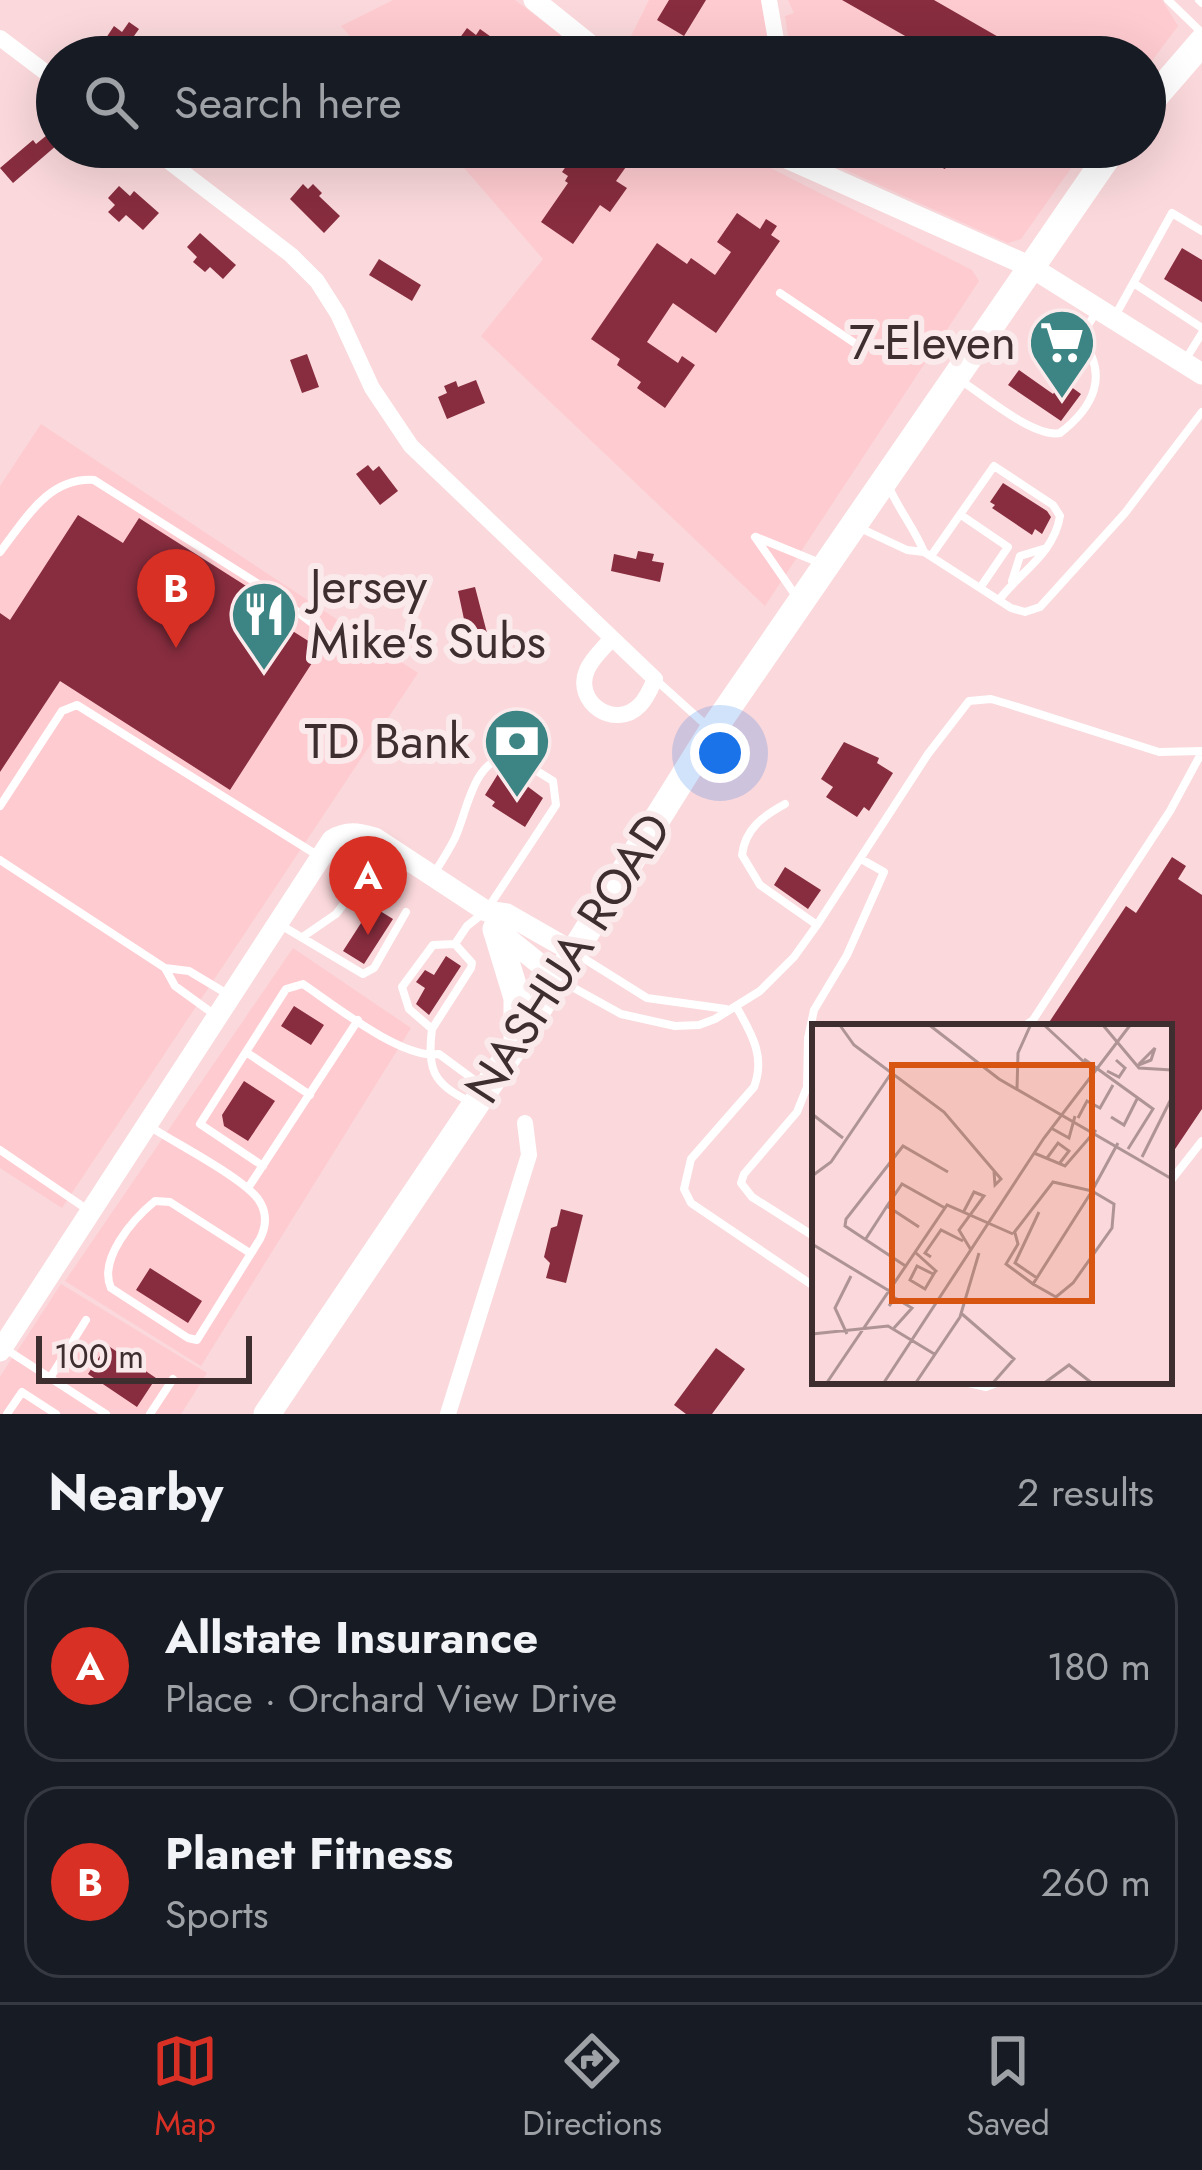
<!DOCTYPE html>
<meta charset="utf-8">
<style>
:root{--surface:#171b24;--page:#242831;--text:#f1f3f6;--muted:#9ea1a6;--line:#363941;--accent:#d93025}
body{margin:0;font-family:Jost,sans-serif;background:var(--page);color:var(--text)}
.scale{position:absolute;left:36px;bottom:30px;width:216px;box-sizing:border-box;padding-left:12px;border:6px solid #3e2e2f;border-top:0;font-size:33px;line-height:42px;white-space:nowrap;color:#3e2e2f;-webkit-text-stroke:9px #fbeaeb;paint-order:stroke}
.you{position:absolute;left:720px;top:753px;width:42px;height:42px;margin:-30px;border:9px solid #fff;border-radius:50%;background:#1a73e8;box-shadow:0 0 0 18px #1a73e833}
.badge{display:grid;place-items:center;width:78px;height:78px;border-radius:50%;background:var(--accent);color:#fff;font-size:39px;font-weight:700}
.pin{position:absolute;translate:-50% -99px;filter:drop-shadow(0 3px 6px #0008)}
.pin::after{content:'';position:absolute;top:63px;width:42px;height:36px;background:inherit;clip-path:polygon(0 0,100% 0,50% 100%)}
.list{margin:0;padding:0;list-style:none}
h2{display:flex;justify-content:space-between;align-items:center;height:156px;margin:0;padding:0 48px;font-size:51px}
h2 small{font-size:39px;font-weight:400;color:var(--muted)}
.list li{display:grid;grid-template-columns:78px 1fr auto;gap:36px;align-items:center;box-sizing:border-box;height:192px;margin:0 24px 24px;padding:0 24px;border:3px solid var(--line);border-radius:36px}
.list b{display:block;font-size:45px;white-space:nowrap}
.list p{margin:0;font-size:39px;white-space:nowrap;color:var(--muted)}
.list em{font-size:39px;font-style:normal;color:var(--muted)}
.icon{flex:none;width:66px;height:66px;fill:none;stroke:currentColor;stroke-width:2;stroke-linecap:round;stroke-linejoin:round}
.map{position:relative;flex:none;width:1202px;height:1414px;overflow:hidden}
.search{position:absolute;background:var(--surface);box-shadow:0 12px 48px #0002;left:36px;right:36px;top:36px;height:132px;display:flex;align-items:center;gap:30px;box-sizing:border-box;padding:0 42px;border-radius:66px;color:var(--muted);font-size:45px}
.sheet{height:588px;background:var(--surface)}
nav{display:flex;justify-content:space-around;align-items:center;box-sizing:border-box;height:168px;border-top:3px solid var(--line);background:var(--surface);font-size:33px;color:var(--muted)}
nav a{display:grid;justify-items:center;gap:6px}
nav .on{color:var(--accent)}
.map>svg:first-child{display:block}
.built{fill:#fecbd0}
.building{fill:#872d3f}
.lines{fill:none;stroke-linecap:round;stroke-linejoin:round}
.service{stroke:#fff;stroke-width:8}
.minor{stroke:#fff;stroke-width:16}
.tertiary{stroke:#fff;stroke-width:21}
.primary{stroke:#fff;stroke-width:27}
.labels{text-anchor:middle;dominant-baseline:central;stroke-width:12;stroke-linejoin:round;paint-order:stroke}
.poi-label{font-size:48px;fill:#3e2e2f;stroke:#fbeaeb;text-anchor:end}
.street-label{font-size:48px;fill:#3e2e2f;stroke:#fbeaeb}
.inset-road{fill:none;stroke:#af9496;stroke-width:3}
.view{fill:#d75510;fill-opacity:0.15;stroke:#d75510;stroke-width:6}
.inset-edge{fill:none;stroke:#3e2e2f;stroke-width:6}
</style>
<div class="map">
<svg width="1202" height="1414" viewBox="0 0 1202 1414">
<rect width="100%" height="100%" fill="#fad8db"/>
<path class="built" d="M393,0H515L590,57H368L341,26Z
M649,0H768L772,57H632L623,52Z
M788,0H1162L1178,26L1145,70V57H791L785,16L794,13Z
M446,147H729L972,270L979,281L765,606L481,336L543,259Z
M795,147L1035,148L1086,147L1021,239L1008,243Z
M41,424L418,673L62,1208L0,1168V486Z
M293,948L411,1028L201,1366L65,1281Z
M61,1284L207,1373L181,1414H110L16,1353Z
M12,1358L100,1414H0V1377Z"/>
<path class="building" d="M669,0H706L684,36L657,20Z
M842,0H934L1033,57H942Z
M129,22L139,29L134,36L164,57H128L104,41L114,26L122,32Z
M467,28L476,35L480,29L501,44L492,57H446Z
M57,127V145L13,183L0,168L33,140L36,144Z
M249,147H283L269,164Z
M592,147H640L616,181L627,188L610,212L600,205L573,244L541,222L568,183L565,181L568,176L562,172L572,158L578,162L584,159Z
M895,147H962L954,166L948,163L945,169Z
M303,184L308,189L313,184L322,193L319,196L340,216L324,233L290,199Z
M119,186L130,196L134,191L159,213L143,230L126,215L119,222L108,212L115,205L108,198Z
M737,213L760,229L766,219L777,226L771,235L780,241L716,333L673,303L647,342L678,363L682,356L695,365L665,408L637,388L641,382L617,365L620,359L591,339L657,243L687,264L691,258L715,275L731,252L717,242Z
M200,233L236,265L223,279L210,267L205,272L193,262L197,257L187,247Z
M1182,248L1202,260V302L1164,279Z
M379,259L421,285L412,301L369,275Z
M307,354L319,387L302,393L290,360Z
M1019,370L1053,394L1063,381L1081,394L1061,421L1008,385Z
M476,380L485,403L447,419L438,397L447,393L444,386L456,381L458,387Z
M368,465L373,471L379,466L398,491L380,505L356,474Z
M1003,483L1047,511L1051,517L1042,534L1035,529L1032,535L992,508L995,505L990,502Z
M78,515L123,543L139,518L268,600L261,611L321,649L230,790L60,681L0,772V613L10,620Z
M638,551L654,554L652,561L664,563L660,582L611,571L614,554L636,559Z
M475,587L487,633L468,638L458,591Z
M844,742L879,758L877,763L893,773L869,811L864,807L857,817L826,797L833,787L821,779Z
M498,774L507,780L511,774L543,798L525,827L492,806L495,802L485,795Z
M1172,857L1186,866L1178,879L1202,895V1109L1169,1158V1027H1046L1126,906L1136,913Z
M785,867L821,890L808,909L774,885Z
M372,906L393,919L364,964L343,951Z
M446,956L461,966L429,1015L416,1004L425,988L416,982L425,970L434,975Z
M294,1006L324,1025L311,1045L281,1026Z
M244,1081L275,1101L248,1141L224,1126L222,1115Z
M561,1209L583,1215L566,1283L546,1278L550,1263L544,1257L551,1228L557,1226Z
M150,1268L202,1301L188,1323L136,1290Z
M107,1345L156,1378L137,1407L88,1374Z
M716,1348L745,1369L712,1414H686L674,1405Z"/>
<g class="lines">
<path class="service" d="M1168,0L1202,33
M1199,0L1202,3
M1135,284L1202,328
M780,293L859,346
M1115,316L1172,213L1202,231
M1184,362L1202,333
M963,382C986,397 1034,438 1060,433C1094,407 1110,374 1080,338L1095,314
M888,485C898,509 915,529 924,552
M961,515L1008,547L980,588
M860,528L907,550L924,552L1011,608L1025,612L1040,607L1125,513L1202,412
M755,537L798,599
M756,537L820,563
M0,552C25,520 48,477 94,480L274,594L337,642
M931,556L994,466L1053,505L1060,516C1054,554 1020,572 999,600
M1012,581L1020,556L1043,549
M656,680L707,726
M785,804C763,816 745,829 742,855L760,885L817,925
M0,806L62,711L77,705L317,855
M0,860L165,968
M435,872C442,861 449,850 455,838C468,810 473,756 513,756L553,781L556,805L486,911L467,926L455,944L433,945L402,987L409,1009L432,1029C427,1067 432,1084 469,1101
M279,924L363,974L374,968L406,912
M304,936L336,914L360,883
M580,956L647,998L726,1009
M565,983L621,1014L675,1026L699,1025L715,1019L760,991L794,957L817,925L928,754L969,701L991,699L1008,704L1159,752L1202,751
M736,1006C751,1033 766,1056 754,1087L691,1159L684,1189L691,1203L815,1287
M215,1015L175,986L165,968L189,971L229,995
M1023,1027L1033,1020L1170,811L1202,752
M432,1029L471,968L472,963L455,944
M246,1052L310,1095
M149,1126C173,1142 248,1180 260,1202C267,1214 266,1227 260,1239L197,1340L188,1338L111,1288C98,1259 133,1219 155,1201L170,1202L250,1253
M0,1150L88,1210
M263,1166L200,1124L286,989L303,984C334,1005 403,1060 439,1054L481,1085
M1169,1183L1202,1141
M248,1188L358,1020
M815,1237L752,1197L741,1183L744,1174L797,1112L807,1087L808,1038L814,1010L847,955L884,872L861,859
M4,1348L106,1414
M50,1378L86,1320
M960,1381L986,1387L1002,1381
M7,1414L22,1392L56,1414
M150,1414L173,1379"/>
<path class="minor" d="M769,0L779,57
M0,38L57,81
M150,147L291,255L317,281L338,314L372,388L411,446L655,679C651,688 647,698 640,705C615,731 573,702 587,670C592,658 604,648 612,638
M448,1414L529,1155L525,1123"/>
<path class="tertiary" d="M534,0L605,57
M762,147L1031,267L1202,374
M495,928L557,978
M0,1351L332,840C347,831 358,833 375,838L486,911L507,914L575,953"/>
<path class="primary" d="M1145,108L1202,42
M496,929L517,998V1042
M267,1414L517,1043L712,731L1114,147"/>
</g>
<defs>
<symbol id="supermarket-pin" viewBox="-11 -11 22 30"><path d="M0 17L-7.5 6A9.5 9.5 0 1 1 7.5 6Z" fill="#3d8584" stroke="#fbeaeb"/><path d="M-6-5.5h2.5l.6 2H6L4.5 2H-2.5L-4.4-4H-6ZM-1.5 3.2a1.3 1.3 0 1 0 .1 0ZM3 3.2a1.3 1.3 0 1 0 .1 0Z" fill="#fff"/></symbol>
<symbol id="restaurant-pin" viewBox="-11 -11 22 30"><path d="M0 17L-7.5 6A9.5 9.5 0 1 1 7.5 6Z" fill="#3d8584" stroke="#fbeaeb"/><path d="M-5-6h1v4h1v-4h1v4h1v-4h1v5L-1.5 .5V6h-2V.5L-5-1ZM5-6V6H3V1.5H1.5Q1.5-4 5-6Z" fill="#fff"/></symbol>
<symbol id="bank-pin" viewBox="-11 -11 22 30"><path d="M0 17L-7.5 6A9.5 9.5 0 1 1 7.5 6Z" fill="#3d8584" stroke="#fbeaeb"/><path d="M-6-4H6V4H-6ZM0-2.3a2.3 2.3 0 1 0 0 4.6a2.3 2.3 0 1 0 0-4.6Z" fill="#fff"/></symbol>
</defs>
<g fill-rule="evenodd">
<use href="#supermarket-pin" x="1024" y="304" width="76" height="104"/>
<use href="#restaurant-pin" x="226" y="576" width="76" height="104"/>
<use href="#bank-pin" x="479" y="703" width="76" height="104"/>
</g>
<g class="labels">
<g class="poi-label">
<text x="1016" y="342">7-Eleven</text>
<text x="310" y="586" text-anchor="start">Jersey<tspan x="310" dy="55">Mike's Subs</tspan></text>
<text x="470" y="741">TD Bank</text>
</g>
<g class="street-label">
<text transform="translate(568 958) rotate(-57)">NASHUA ROAD</text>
</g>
</g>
<g transform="translate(812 1024)">
<rect width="360" height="360" fill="#fad8db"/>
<path class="inset-road" d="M27,0L42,21L132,88L189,155L183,161L182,148M116,0L187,55L360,155M231,0L273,39M290,0L327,44L360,46M272,35L341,85L316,125M324,42L339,36L343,24L327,40M295,47L307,53L313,44L304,36M205,65L206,29L219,0M0,90L31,114M299,93L312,101L325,75M266,94L275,77L288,84L301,61M239,104L257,114L263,92M222,129L253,142L284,106M330,133L360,73M235,134L246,119L257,127L247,140M0,152L19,138L80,48M152,187L162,168L172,172L147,206L159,226M107,203L75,182L90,160L133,184M203,209L206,220L194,240L221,260L280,167L302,180L300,204L261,259L244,273L221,260M201,210L241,158L280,167L306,119M53,216L75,182M0,220L79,268M104,229L124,247L123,248L113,265L98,256L105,242L121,250M119,233L113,229L129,206L151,217M95,243L33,202L34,195L91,122L136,148M225,254L203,239L227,188M77,282L83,274L100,284L82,304M150,290L202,335L180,360M0,310L76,302L124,331M35,310L23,284L39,252M14,360L135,181L201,210M71,360L232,114L319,0M103,360L148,293L167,229M231,360L257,341L281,360"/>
<path class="view" d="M80,41H280V277H80Z"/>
<rect width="360" height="360" class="inset-edge"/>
</g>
</svg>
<div class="scale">100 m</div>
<div class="you"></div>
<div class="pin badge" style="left:368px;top:935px">A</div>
<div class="pin badge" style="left:176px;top:648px">B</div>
<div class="search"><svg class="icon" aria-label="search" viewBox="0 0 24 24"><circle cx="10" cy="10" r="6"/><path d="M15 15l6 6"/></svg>Search here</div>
</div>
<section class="sheet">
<h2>Nearby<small>2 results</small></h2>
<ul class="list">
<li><span class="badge">A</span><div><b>Allstate Insurance</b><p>Place · Orchard View Drive</p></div><em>180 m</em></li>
<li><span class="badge">B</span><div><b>Planet Fitness</b><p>Sports</p></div><em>260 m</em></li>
</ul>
</section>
<nav>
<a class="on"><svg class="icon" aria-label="map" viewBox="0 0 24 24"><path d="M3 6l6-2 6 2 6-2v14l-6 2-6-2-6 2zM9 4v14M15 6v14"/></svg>Map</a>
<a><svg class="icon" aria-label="directions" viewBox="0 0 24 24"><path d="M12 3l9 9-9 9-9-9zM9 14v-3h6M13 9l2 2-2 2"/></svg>Directions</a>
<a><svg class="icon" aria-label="saved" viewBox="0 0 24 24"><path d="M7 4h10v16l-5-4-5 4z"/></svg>Saved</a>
</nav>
